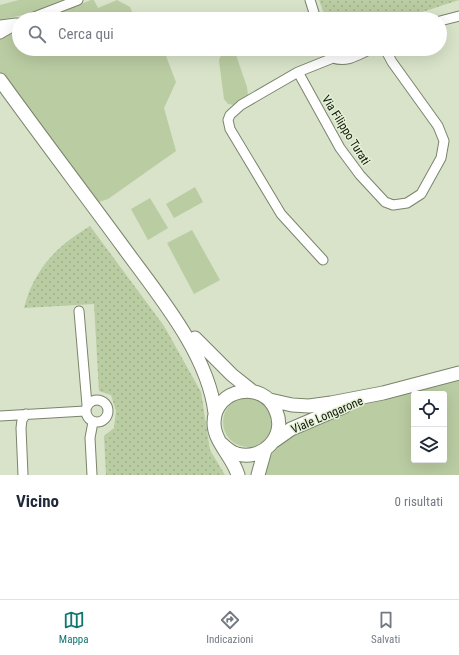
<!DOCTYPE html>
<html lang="it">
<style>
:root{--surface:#fff;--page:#f6f6f7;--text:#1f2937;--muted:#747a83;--line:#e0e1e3;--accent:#0f766e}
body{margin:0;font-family:"Roboto Condensed",sans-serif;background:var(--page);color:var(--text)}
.controls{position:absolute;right:12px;bottom:12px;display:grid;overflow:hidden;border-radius:4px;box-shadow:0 4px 16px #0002}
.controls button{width:36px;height:36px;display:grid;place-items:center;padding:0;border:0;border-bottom:1px solid var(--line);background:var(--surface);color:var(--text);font:20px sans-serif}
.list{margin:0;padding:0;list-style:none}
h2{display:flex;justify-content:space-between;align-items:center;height:52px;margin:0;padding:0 16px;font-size:17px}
h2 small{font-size:13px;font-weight:400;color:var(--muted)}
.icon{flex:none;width:22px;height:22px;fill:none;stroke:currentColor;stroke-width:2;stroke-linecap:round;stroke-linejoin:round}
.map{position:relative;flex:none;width:459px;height:475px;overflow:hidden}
.search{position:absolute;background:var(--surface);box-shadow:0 4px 16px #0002;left:12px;right:12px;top:12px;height:44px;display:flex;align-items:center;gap:10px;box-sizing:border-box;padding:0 14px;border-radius:22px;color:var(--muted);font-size:15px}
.sheet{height:124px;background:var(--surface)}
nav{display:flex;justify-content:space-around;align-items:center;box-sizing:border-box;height:56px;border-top:1px solid var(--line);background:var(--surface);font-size:11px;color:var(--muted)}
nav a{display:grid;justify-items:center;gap:2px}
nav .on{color:var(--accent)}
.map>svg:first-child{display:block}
.grass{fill:#bacca2;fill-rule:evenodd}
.park{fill:url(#park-dots)}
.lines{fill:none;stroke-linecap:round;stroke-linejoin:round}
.street-casing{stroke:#7a846c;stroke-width:11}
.secondary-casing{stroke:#7a846c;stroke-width:15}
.street{stroke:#fff;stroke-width:9}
.secondary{stroke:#fff;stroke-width:13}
.labels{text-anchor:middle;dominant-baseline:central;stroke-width:3;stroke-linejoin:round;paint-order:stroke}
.street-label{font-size:12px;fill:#10140b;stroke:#e5f1d6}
</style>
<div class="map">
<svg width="459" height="475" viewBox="0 0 459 475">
<defs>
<pattern id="park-dots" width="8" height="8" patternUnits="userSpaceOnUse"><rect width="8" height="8" fill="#bacca2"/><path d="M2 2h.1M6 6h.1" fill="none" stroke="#9fae8a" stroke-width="1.8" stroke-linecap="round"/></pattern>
</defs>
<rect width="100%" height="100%" fill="#d8e3c9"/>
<path class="grass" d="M19,0H66L32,13L0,20V5Z
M91,0H94L98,8L117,0L130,7L135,19H43Z
M19,29V49H166V56L176,82L164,108L176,151L108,199L96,203L0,74V39Z
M225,52H232L236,55L247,87L248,96L235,105L228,104L224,99L219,61L220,57Z
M195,187L203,202L174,218L166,204Z
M150,198L168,228L148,240L131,209Z
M192,230L220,280L194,294L167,243Z
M459,378V475H261L273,452L281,441L294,432L370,402ZM414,394H444V460H414Z
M223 422a25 25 0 1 1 50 0a25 25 0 1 1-50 0Z"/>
<path class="park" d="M319,0H459L401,19H326Z
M90,226L164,326L201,392L210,450L225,475H106L104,436L114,428L116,411L111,395L99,391L94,304L24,308C34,269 57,246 90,226Z"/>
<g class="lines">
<defs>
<path id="street" d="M310,0L316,19
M29,19L78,0
M440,21L459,16
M0,25L16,23
M0,34L19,23
M327,49L333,58C347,63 358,55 371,49
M298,72L340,148L360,175L385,202L393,205L407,203L421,194L441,158L444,141L438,126L392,62L385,49
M323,260L281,214L230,129L228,120L230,115L241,105L298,72L333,58
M79,311L87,405
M86 411a11 11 0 1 1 22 0a11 11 0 1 1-22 0Z
M0,416L85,411
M23,475L21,428L22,420L26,414
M92,475L90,438L93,422"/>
<path id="secondary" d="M0,80C41,137 83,192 124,248C159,296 208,354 215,413
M195,338L232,375L252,391
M270,400L292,405L309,406L331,403L383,393L459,373
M274,441L291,429L345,406
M222,444C226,448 231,452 237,454C263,461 287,436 276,411C264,379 214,388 214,423C214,442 233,457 238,475
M258,475L265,450"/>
</defs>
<use href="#street" class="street-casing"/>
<use href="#secondary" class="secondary-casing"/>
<use href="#street" class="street"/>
<use href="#secondary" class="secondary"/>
</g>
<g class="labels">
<g class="street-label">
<text transform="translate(346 130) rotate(58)">Via Filippo Turati</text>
<text transform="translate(327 415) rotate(-23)">Viale Longarone</text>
</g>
</g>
</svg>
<div class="controls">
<button><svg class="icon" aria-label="locate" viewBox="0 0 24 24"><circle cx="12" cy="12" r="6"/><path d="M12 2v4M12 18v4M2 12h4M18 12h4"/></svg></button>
<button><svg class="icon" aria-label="layers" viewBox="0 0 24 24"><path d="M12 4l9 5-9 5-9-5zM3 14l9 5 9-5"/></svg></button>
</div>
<div class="search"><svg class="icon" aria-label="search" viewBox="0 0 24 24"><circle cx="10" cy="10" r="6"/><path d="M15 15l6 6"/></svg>Cerca qui</div>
</div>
<section class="sheet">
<h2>Vicino<small>0 risultati</small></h2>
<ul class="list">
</ul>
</section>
<nav>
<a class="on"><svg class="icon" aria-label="map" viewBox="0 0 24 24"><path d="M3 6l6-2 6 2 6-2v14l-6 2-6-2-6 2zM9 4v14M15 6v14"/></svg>Mappa</a>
<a><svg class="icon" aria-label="directions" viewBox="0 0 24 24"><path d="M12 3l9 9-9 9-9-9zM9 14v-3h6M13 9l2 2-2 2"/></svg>Indicazioni</a>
<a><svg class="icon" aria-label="saved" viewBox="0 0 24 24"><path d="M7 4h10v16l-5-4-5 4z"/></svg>Salvati</a>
</nav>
